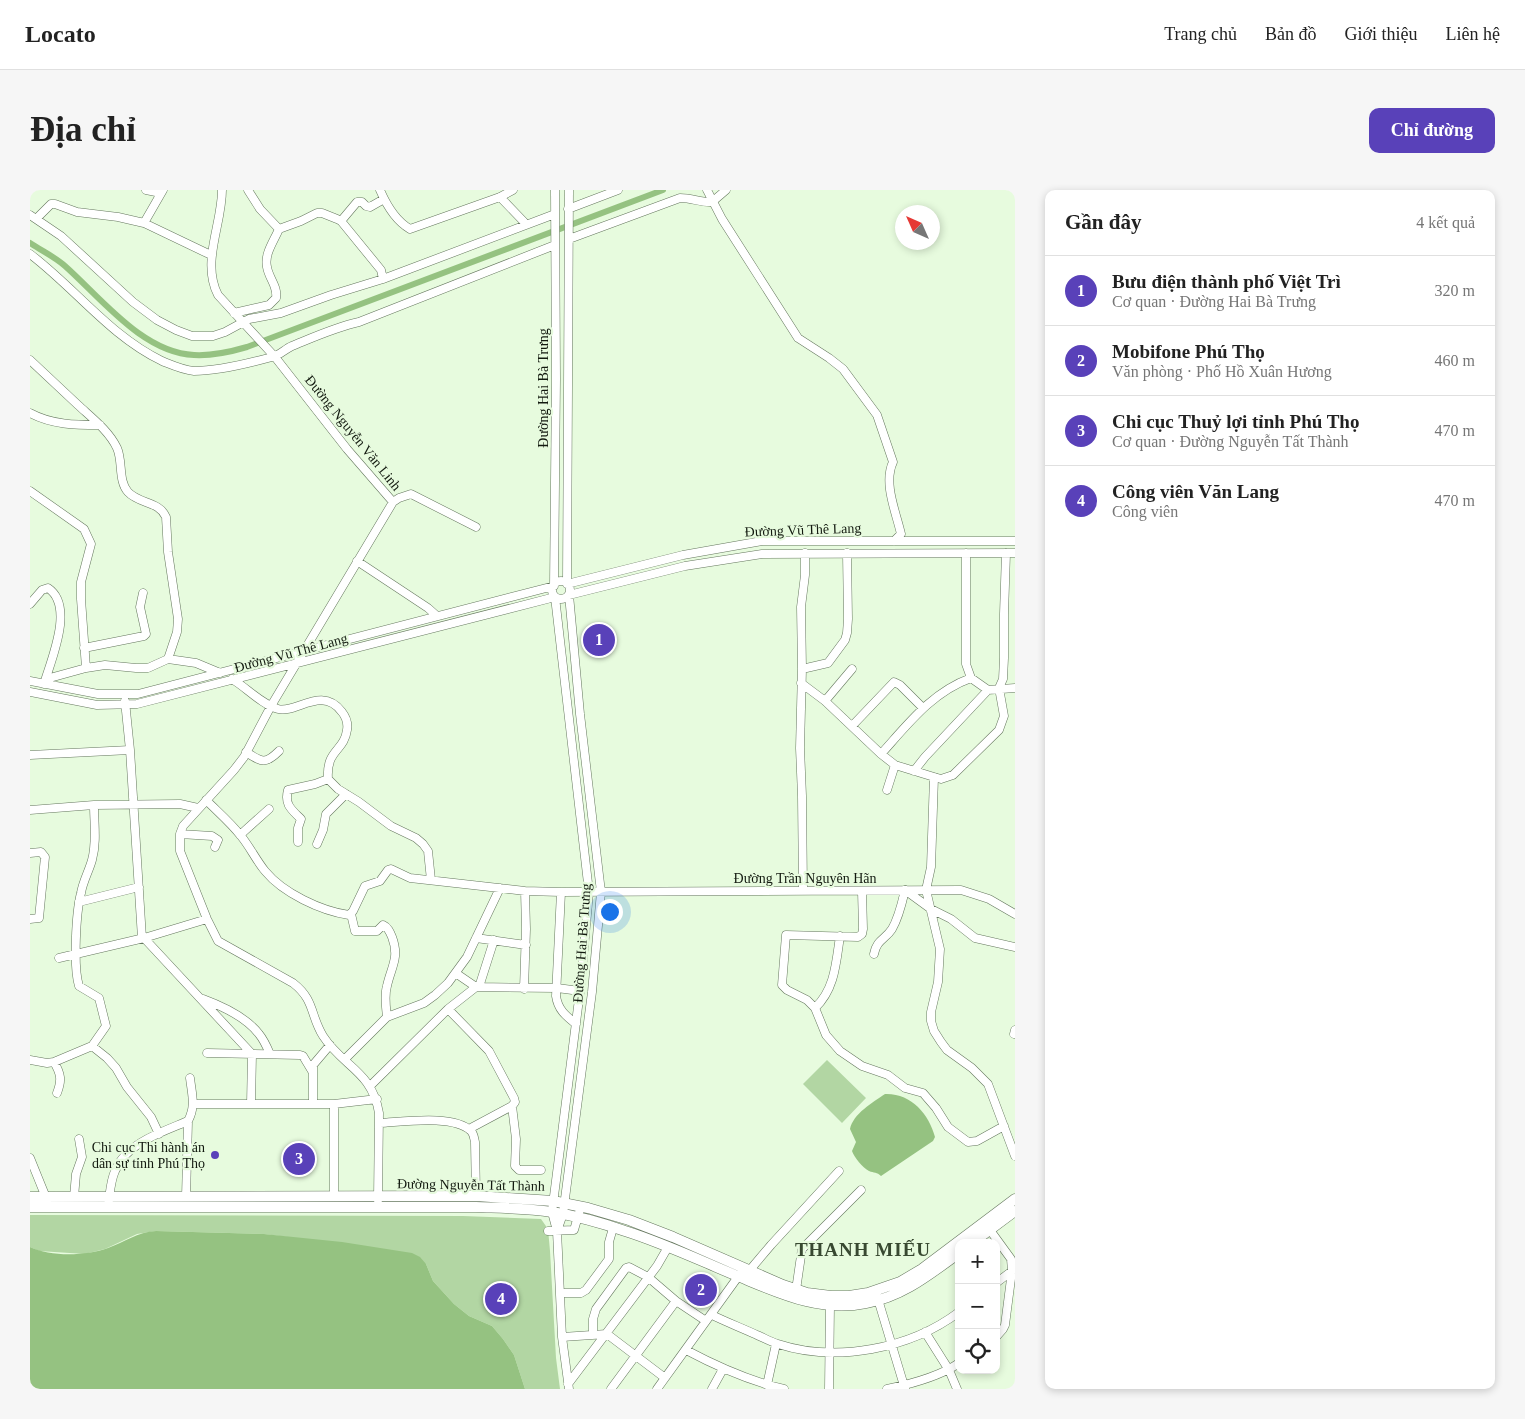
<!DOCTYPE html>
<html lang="vi">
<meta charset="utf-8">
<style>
:root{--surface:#fff;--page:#f6f6f6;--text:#222;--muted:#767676;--line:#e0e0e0;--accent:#5941b9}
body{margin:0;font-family:"Times New Roman",serif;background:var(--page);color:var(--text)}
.controls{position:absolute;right:15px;bottom:15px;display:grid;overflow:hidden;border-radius:10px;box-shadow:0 2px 8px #0003}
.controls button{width:45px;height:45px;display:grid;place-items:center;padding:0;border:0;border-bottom:1px solid var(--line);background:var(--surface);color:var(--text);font:25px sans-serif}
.compass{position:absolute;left:865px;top:15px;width:45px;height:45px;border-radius:50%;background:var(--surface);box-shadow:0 2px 8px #0003;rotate:315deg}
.you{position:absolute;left:579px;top:721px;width:18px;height:18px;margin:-12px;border:4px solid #fff;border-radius:50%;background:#1a73e8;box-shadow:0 0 0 8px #1a73e833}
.badge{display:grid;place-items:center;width:32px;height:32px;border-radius:50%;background:var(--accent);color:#fff;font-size:16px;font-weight:700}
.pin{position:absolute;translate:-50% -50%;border:2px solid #fff;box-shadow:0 1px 5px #0006}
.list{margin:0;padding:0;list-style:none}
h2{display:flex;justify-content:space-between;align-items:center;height:65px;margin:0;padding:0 20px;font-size:21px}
h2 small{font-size:16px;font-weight:400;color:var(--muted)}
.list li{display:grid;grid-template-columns:32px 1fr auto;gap:15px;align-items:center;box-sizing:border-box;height:70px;padding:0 20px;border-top:1px solid var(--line)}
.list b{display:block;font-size:19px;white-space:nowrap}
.list p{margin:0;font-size:16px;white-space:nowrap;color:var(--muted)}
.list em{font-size:16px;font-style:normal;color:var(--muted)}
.icon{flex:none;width:28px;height:28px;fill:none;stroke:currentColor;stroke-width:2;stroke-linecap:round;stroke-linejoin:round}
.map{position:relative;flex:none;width:985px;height:1199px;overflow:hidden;border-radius:10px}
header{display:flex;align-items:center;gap:30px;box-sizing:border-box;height:70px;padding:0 25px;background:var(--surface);border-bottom:1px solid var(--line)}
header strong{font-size:24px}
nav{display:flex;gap:28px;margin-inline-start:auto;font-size:18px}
.intro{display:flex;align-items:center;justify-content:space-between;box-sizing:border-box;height:120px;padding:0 30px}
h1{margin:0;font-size:35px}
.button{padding:12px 22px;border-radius:10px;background:var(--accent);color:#fff;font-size:18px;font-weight:700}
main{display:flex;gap:30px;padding:0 30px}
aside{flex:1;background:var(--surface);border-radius:10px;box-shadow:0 2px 8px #0003}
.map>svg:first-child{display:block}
.green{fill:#b2d6a3}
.water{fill:#95c281}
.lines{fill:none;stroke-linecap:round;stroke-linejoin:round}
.canal{stroke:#95c281;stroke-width:6}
.minor-casing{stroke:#65775e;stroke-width:9}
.major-casing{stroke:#65775e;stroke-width:11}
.minor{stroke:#fff;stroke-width:8}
.major{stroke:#fff;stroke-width:10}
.poi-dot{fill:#5941b9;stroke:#e7fbde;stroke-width:2}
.labels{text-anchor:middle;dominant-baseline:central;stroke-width:4.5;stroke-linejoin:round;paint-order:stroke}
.street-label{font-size:14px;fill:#12190f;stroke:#e7fbde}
.poi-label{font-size:14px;fill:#12190f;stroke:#e7fbde;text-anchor:end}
.district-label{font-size:19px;font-weight:bold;letter-spacing:1px;fill:#384931;stroke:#e7fbde}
</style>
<header>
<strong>Locato</strong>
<nav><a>Trang chủ</a><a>Bản đồ</a><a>Giới thiệu</a><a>Liên hệ</a></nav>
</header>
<div class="intro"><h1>Địa chỉ</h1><a class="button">Chỉ đường</a></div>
<main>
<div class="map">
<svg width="985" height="1199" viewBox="0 0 985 1199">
<rect width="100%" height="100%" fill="#e7fbde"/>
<path class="green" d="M797,870L836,908L812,933L773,894Z
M0,1025L433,1026L511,1029L518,1039L520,1061L526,1168L530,1199H495L484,1165L473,1149L462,1136L439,1126L424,1114L403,1091L396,1074L273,1049L234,1044L126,1041L107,1044L75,1059L55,1064L9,1061L0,1057Z"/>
<path class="water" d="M855,904C881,903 899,924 905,947L903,951L851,986C847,982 844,983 839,981C833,978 824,967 822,961L826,952L820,939C823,924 843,912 855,904Z
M126,1041L234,1044L312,1052L382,1063L390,1067L396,1074L403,1091L424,1114L439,1126L462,1136L473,1149L484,1165L495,1199H0V1057C21,1067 56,1066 78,1058C95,1052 107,1042 126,1041Z"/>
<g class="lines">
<path class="canal" d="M0,53C12,61 25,67 35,76C71,108 113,163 164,165C182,166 200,162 217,157L633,0"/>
<defs>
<path id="minor" d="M116,0L131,3
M192,0C192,35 171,72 188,105L245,167L317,259L363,312L241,516L214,567L204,580L153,636L150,644V661L177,729L188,751L263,793C285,810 280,825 293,846C313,877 342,881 349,923L348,1010
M218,0L230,19L249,39
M350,0C356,14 366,31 380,39L470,7L483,0
M539,0L537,394L653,365L732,351H985
M677,0L692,29L768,148L799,168L813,179L847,225L863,272C853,293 866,322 871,344L864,351
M470,7L496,34
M538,19L588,0
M0,25L31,46L103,112L127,130L146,140L162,146H183L195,142L219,129L251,123L301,105L353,89L525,24
M7,28L21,14H25L47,22L88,27L114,33L181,65
M311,31L327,12H332L336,16L340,17L354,9
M114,33L133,0
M539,49L650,8C663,8 671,13 682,12L696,0
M0,64C45,98 80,146 132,171C142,175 153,180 164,181C186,181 220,173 242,167C249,166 255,159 262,156C284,147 306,137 329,132L525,55
M204,123L239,115L246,108C248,96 239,89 237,77C234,64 244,51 249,39L271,31L287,23H292L307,29L311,31L351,80L353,89
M0,170C16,185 32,200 48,215C62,228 79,241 87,258C93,271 88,291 98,302C109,314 129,311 136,327L138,362L148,429L147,442L138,469
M0,223C22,235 46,235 70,235
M0,301L54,339L61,354L51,392V409L56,478L75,475L106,478H118L138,469L166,473L190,483
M363,312L369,308L381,304L446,337
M936,363V474L941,488L958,500
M327,371L398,418L407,426
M522 400a9 9 0 1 1 18 0a9 9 0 1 1-18 0Z
M0,414L12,400L18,398C45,416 21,470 14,494
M54,458L114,446L116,444L110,417L113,403
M772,479L798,473L815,450L817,443L818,429L817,363
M16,489L56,478
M202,489C217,498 231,514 248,519C266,524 292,495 312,522C316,527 318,534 317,540C314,562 296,559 298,589L308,599L329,612L361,636L386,648L393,654L398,661L401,690
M0,491L68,504H108L524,396L526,189L525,0
M771,493L795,511L851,564L865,575L904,587L911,589L923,585L969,540L974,526L969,498L973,489L974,468V424L976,363
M0,502L67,515L107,514L525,407L559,702L550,801L522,1022L527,1041L532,1147L539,1199
M95,511L100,560L112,748
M795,511L822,479
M822,536L864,492L870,495L893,518
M216,562C232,572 235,575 249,561
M851,564C878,534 902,502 941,488
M0,565L100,560
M884,581L895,567L958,500L985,498
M904,587L901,677L896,700L910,759L908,792L901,822V831L904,841L911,852L917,860L942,878L958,894L985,966
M857,600L865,575
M176,610C188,622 201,633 211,646C220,657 226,670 235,681C253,703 291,721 319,725L323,721L335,696L350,691L358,680L361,679L380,688L495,701L531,702L931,700L959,709L985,724
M64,615L150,614L168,618
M0,620L64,615C64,633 67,652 62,670C59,681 53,691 51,703C46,722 43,777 49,796L69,808L76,836L62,856
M150,644L182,646L188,650L185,657
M210,645L239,619
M268,652V638L271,629C262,620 254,615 258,600L285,594L298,589
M287,654L293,640L296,624L316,604
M0,663L11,662L15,667L9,728L0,729
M773,701L772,606L770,558L772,479L771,417L775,385V363
M832,701L833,739L832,744L828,747L756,745L752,795L757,800L777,810L785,818L796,845L810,861L832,876L858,885L875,898L893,903L906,918L918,937L938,952L947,951L974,936
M531,702L526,806C528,820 536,826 546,834
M49,712L109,697
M321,724L325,741H347L353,735C358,737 360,742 362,747C370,768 361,777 357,796C354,806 356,817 357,827
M114,748L222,864L221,914
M446,748L496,755
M844,764C847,749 855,750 862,739C869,727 872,713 875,700L901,719L921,729L945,748L985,757
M29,768L114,748L177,729
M427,784L446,797L527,798L550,801
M449,797L464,750
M494,799L496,739L495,701
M173,809C192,816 216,827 229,844C234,850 237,857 240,864
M785,818C805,799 806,773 810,746
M418,819L459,861L484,908L485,912L482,916L439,939
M984,844L985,840
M177,863L270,865L273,866L282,881
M315,869L357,827L394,813L405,805L418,793L437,767L470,698
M0,870L17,873L24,872L62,856L77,868L86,878L97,897L121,927L129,944
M24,872C31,884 32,890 27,903
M340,896L418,819L446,797
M164,914H304L347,909
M283,914V875L300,855
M304,914V1007
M482,916L486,949L485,976L489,980H511
M350,933C372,932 424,924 441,941C444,944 444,948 445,952L446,1006
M0,968L17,1010
M44,1007L46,984L52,967L49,949
M156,1007L158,931C166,916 162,905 160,888
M78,1016C80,1005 80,992 85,981C96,953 132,942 158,931
M957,1036L981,1069L982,1081L966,1093
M518,1041L544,1040L551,1016
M527,1041L533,1024L562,802L571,702L550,524L539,405L655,376L732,364L985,363
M719,1081L741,1055L809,981
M766,1100L772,1059L831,1000
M530,1103H551L556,1100L579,1069V1052L583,1038
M847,1106L875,1199
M682,1125C696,1132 712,1138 727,1145C734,1148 741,1152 748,1154C806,1173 880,1159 929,1122
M895,1142L919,1180L927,1199
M563,1145V1129L566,1119L596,1078L599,1077L618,1087L646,1111L676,1131
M532,1147L577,1144L635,1188
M966,1147L973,1139L975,1135L982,1081
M656,1160C688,1177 719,1191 754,1199
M538,1194L627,1076L638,1057
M737,1195L746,1154
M581,1199L646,1111
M627,1199L710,1084
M682,1199L693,1179
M799,1199L800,1115
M857,1199C881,1194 909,1187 929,1173"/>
<path id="major" d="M0,1007L446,1006L523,1011L558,1018L599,1030L643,1047L753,1095L777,1103L801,1106H819L838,1103L870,1092L892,1079L985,1009
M0,1017H446C471,1018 497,1018 522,1022C547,1026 572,1033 595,1041C633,1053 669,1070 705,1085C747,1102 789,1123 836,1113C872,1107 900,1084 929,1063
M942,1053L985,1021"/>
</defs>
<use href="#minor" class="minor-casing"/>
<use href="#major" class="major-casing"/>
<use href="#minor" class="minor"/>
<use href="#major" class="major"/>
</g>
<circle class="poi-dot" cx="185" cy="965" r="5"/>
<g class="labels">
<g class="street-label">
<text transform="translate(513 198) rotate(-90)">Đường Hai Bà Trưng</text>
<text transform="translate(323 243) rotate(51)">Đường Nguyễn Văn Linh</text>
<text transform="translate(773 340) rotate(-2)">Đường Vũ Thê Lang</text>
<text transform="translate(261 463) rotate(-15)">Đường Vũ Thê Lang</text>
<text x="775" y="688">Đường Trần Nguyên Hãn</text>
<text transform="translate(552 753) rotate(-86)">Đường Hai Bà Trưng</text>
<text transform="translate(441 995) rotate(1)">Đường Nguyễn Tất Thành</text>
</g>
<g class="poi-label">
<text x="175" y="957">Chi cục Thi hành án<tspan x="175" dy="16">dân sự tỉnh Phú Thọ</tspan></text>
</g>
<g class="district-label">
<text x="833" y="1059">THANH MIẾU</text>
</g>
</g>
</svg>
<div class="controls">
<button>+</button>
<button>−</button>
<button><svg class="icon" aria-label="locate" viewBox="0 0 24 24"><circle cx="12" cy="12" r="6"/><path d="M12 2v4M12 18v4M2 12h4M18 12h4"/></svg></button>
</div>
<svg class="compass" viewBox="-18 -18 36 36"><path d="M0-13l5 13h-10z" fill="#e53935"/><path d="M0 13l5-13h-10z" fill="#767676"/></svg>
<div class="you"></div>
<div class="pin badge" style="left:569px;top:450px">1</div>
<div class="pin badge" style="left:671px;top:1100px">2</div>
<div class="pin badge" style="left:269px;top:969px">3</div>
<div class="pin badge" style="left:471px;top:1109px">4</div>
</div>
<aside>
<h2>Gần đây<small>4 kết quả</small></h2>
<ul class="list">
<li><span class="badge">1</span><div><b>Bưu điện thành phố Việt Trì</b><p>Cơ quan · Đường Hai Bà Trưng</p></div><em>320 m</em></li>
<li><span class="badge">2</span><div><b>Mobifone Phú Thọ</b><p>Văn phòng · Phố Hồ Xuân Hương</p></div><em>460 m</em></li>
<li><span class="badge">3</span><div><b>Chi cục Thuỷ lợi tỉnh Phú Thọ</b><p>Cơ quan · Đường Nguyễn Tất Thành</p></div><em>470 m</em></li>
<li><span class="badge">4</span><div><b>Công viên Văn Lang</b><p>Công viên</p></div><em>470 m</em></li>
</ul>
</aside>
</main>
